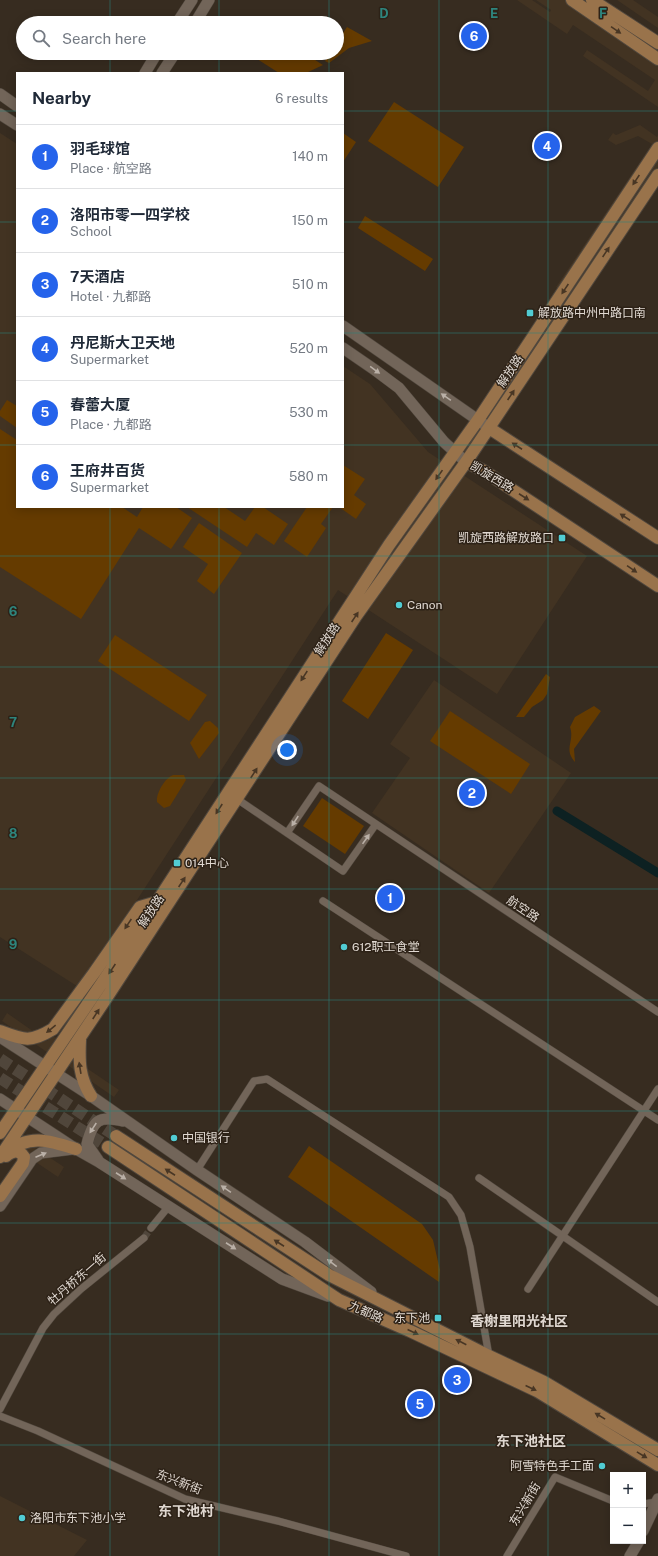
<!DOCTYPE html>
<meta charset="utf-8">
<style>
:root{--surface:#fff;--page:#f2f2f3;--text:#1f2937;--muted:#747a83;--line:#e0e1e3;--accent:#2563eb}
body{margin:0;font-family:"Public Sans","Noto Sans SC",sans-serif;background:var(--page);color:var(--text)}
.controls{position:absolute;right:12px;bottom:12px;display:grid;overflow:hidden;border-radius:0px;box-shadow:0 2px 10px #0003}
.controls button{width:36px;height:36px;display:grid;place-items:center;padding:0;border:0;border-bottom:1px solid var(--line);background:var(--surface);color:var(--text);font:20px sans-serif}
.you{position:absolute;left:287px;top:750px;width:14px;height:14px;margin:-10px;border:3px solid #fff;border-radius:50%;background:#1a73e8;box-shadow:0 0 0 6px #1a73e833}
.badge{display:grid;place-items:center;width:26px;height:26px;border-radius:50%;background:var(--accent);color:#fff;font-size:13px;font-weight:700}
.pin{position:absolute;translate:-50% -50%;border:2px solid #fff;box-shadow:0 1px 4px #0006}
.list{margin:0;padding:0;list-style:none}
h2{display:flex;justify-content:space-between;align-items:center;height:52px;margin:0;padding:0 16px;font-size:17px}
h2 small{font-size:13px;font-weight:400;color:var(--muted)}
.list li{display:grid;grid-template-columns:26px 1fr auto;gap:12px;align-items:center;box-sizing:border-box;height:64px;padding:0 16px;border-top:1px solid var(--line)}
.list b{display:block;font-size:15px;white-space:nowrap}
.list p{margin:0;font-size:13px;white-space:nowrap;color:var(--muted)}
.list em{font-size:13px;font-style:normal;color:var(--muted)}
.icon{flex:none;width:22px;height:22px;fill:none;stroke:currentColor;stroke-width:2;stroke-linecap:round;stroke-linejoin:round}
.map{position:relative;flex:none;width:658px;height:1556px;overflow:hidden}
.search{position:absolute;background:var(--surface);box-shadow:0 2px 10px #0003;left:16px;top:16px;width:328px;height:44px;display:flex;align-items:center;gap:10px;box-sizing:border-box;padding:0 14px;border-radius:22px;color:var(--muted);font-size:15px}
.panel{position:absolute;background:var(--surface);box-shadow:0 2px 10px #0003;left:16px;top:72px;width:328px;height:436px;border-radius:0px}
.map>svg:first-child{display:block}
.built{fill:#423322}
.green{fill:#653b00}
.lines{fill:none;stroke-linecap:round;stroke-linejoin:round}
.canal{stroke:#0d2122;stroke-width:9}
.street-tunnel{stroke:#50463b;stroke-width:7;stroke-dasharray:7 3.5;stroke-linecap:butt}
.primary-tunnel{stroke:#50463b;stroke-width:12;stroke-dasharray:12 6;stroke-linecap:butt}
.street-casing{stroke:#50473d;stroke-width:8}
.secondary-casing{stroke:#50473d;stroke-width:12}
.primary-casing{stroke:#50473d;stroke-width:14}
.street{stroke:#726559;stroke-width:7}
.secondary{stroke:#726559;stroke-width:11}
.primary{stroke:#99734b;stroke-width:12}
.oneway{fill:#483624}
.oneway2{fill:#bab0a7}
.grid{fill:none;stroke:#2e857d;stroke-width:1;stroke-opacity:0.55}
.poi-dot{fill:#51ccd3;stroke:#2d2217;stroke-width:1.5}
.labels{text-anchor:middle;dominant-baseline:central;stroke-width:3;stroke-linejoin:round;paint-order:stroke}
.poi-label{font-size:12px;fill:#e0d8d1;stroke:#2d2217;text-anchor:start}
.street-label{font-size:12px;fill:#e0d8d1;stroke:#2d2217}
.quarter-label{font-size:14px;font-weight:bold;fill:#e0d8d1;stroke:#2d2217}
.grid-label{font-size:13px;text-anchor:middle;font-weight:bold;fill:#2e857d;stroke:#2d2217;stroke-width:3;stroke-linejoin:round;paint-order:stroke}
</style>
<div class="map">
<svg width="658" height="1556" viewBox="0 0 658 1556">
<rect width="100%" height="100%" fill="#372c20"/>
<path class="built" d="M517,0H532L550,12L551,10L536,0H598L658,37V107L583,56L587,50L648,91L655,80L573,25L567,34Z
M617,0H633L658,17V28Z
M640,125L657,137L658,135V185L579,302L556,287L652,144L638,136L616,145L608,140L613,133L616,135Z
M0,133L17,144V507H343V366L370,384L428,452L587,556L497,694L338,590L80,988L0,937Z
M434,680L571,773L489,893L372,813L410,758L390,744Z
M7,1013L47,1041L52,1035L66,1045L63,1052L119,1090L114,1097L63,1062L14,1134L64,1167L58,1177L0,1138L54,1057L2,1021Z
M0,1496L87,1540L74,1556H0Z"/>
<path class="green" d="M347,27L372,41L349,48L329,63L325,61L330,53H337V42Z
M253,53H304L323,65L306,73H279L251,55Z
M394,102L464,147L438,187L368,141Z
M343,133L356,142L343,162Z
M365,216L433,259L425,271L358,228Z
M7,400L17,406V428L0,416V411Z
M0,429L17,440V507H122L137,517L143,507H176L192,518L171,549L139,528L81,619L0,567Z
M343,465L365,479L354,495L366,504L356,519L339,507H343Z
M187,507H224L245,521L255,507H263L288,524L274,545L256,533L247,547Z
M307,507H333L321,524L326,528L307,557L284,541Z
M199,523L242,553L214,594L197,581L208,564L183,547Z
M386,633L413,650L368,719L342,701Z
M115,635L207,695L189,721L98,661Z
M546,674L550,677L547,694L543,700L532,707L524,717H516Z
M594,706L601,711L574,749L575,762C563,748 575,742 570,727L575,717Z
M450,711L530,764L511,794L430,741Z
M210,721L218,728L219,733L199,759L190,743L205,722Z
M173,775H184L186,780L170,806L164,808L157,802C156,793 165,778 173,775Z
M322,798L364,826L345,854L303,826Z
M309,1146L422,1224L433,1240L440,1270L439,1282L288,1177Z"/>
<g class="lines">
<path class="canal" d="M557,811L658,873"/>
<path class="street-tunnel" d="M144,1238L151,1228"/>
<path class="primary-tunnel" d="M0,1059L116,1136
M0,1078L108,1147"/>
<defs>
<path id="street" d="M237,799L343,871L376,824L319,786L287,833
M376,824L658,1012
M323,901L658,1120
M197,1170L254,1081L267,1079L449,1197L461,1215L470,1247L489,1356
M479,1178L658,1302
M151,1228L169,1206
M528,1289L658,1089
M0,1409L43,1328L54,1314L81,1289L144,1238
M0,1416L38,1431L185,1499L278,1521L406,1556
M643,1504L656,1502
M507,1556L555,1477L613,1501"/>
<path id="secondary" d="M177,23L192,0
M195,23L209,0
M145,73L157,53
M162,73L175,53
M0,94L17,106
M0,114L17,125
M343,326L485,425
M343,348L375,370L399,388L444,442L466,462
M0,1037L91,1096L197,1170L305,1242L371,1292
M0,1099L76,1149L99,1162L282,1279L328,1296
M98,1160L87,1144C93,1119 99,1116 123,1121
M0,1206L32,1159L41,1153L73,1149
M643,1531L658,1499
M630,1556L639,1541"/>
<path id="primary" d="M572,0L658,59
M592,0L658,43
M489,428L658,538
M466,462L484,471L658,586
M0,1031C24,1040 30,1043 53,1029L94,973L140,907L157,902
M80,1040C79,1062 79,1077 91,1096
M0,1133L157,902L389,545L478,420L658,148
M116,1136L329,1275L489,1356L544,1382L658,1450
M108,1147L339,1300L410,1331L537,1391L658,1465
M7,1153C28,1133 51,1141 76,1149
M0,1157L109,994L356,616L466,462L658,175
M0,1196L23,1163L24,1157C19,1149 13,1151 6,1156"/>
</defs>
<use href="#street" class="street-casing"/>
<use href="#secondary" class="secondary-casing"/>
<use href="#primary" class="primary-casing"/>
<use href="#street" class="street"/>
<use href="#secondary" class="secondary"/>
<use href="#primary" class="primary"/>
</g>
<defs><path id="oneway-solid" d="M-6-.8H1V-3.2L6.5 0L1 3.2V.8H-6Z"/></defs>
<g class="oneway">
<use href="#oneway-solid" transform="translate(616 30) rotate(34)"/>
<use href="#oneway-solid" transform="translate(636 180) rotate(124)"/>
<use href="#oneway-solid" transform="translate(606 252) rotate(-56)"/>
<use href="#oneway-solid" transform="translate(565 289) rotate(124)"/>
<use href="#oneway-solid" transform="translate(511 395) rotate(-56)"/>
<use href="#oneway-solid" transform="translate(517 446) rotate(-147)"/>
<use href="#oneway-solid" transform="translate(439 475) rotate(125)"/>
<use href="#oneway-solid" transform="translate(524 497) rotate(33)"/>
<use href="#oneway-solid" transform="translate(625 517) rotate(-147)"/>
<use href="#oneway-solid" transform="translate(632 569) rotate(34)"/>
<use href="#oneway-solid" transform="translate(355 617) rotate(-56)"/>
<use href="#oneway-solid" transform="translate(304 676) rotate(123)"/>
<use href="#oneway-solid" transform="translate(254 773) rotate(-57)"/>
<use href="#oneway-solid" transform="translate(219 809) rotate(123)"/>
<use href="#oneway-solid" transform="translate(182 882) rotate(-56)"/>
<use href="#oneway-solid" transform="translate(128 924) rotate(124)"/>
<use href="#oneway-solid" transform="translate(112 969) rotate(124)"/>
<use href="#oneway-solid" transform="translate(96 1014) rotate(-57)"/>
<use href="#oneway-solid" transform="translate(51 1029) rotate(141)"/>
<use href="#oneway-solid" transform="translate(80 1068) rotate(-99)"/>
<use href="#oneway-solid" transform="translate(170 1172) rotate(-147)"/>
<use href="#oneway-solid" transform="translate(279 1243) rotate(-147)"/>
<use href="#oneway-solid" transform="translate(413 1332) rotate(25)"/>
<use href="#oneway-solid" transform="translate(461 1342) rotate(-153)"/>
<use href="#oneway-solid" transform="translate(531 1388) rotate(25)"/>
<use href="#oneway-solid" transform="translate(600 1416) rotate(-149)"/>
<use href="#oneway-solid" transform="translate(642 1455) rotate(31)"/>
</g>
<g class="oneway2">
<use href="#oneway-solid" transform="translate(375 370) rotate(36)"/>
<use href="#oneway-solid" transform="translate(446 397) rotate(-145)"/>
<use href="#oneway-solid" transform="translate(295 821) rotate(123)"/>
<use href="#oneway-solid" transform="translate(366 839) rotate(-55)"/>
<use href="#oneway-solid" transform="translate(93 1128) rotate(123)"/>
<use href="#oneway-solid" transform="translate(41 1155) rotate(-23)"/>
<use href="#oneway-solid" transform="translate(121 1176) rotate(33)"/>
<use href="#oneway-solid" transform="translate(226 1189) rotate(-146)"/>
<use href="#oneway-solid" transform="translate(231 1246) rotate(33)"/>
<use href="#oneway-solid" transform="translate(332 1263) rotate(-143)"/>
</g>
<path class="grid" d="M110,0V23M219,0V23M329,0V23M439,0V1556M548,0V1556M110,53V73M219,53V73M329,53V73M0,111H17M343,111H658M0,222H17M343,222H658M0,333H17M343,333H658M0,445H17M343,445H658M110,507V1556M219,507V1556M329,507V1556M0,556H658M0,667H658M0,778H658M0,889H658M0,1000H658M0,1111H658M0,1223H658M0,1334H658M0,1445H658"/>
<g class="poi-dot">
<rect x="526" y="309" width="8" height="8" rx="2"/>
<rect x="558" y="534" width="8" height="8" rx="2"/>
<circle cx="399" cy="605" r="4"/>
<rect x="173" y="859" width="8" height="8" rx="2"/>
<circle cx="344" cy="947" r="4"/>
<circle cx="174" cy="1138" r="4"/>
<rect x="434" y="1314" width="8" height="8" rx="2"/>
<circle cx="602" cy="1466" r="4"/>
<circle cx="22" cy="1518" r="4"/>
</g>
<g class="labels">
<g class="poi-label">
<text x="538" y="313">解放路中州中路口南</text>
<text x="554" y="538" text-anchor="end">凯旋西路解放路口</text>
<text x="407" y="605">Canon</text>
<text x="185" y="863">014中心</text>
<text x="352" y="947">612职工食堂</text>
<text x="182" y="1138">中国银行</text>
<text x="430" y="1318" text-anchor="end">东下池</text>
<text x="594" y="1466" text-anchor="end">阿雪特色手工面</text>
<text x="30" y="1518">洛阳市东下池小学</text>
</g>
<g class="street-label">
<text transform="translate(510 371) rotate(-56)">解放路</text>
<text transform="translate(492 477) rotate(31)">凯旋西路</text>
<text transform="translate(327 639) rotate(-57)">解放路</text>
<text transform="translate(523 909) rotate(34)">航空路</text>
<text transform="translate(151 911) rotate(-56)">解放路</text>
<text transform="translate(77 1279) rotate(-41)">牡丹桥东一街</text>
<text transform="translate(366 1312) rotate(24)">九都路</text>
<text transform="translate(179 1482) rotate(21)">东兴新街</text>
<text transform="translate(525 1504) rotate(-59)">东兴新街</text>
</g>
<g class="quarter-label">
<text x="519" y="1321">香榭里阳光社区</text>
<text x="531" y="1441">东下池社区</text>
<text x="186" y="1511">东下池村</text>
</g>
</g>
<g class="grid-label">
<text x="384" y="18">D</text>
<text x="494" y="18">E</text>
<text x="603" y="18">F</text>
<text x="13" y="616">6</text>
<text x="13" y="727">7</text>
<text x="13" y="838">8</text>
<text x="13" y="949">9</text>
</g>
</svg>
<div class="controls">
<button>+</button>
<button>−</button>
</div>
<div class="you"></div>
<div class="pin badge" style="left:390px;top:898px">1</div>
<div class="pin badge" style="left:472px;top:793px">2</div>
<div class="pin badge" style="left:457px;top:1380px">3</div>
<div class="pin badge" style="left:547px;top:146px">4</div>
<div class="pin badge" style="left:420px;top:1404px">5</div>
<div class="pin badge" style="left:474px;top:36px">6</div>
<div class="search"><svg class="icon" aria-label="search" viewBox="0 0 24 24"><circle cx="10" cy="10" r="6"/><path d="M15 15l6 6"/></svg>Search here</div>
<section class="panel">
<h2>Nearby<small>6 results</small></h2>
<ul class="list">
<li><span class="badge">1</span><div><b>羽毛球馆</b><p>Place · 航空路</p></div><em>140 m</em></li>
<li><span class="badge">2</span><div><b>洛阳市零一四学校</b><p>School</p></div><em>150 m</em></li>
<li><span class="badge">3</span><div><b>7天酒店</b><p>Hotel · 九都路</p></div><em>510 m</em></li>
<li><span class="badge">4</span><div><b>丹尼斯大卫天地</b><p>Supermarket</p></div><em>520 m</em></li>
<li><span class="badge">5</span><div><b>春蕾大厦</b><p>Place · 九都路</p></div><em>530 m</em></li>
<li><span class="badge">6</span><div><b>王府井百货</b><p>Supermarket</p></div><em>580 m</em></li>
</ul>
</section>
</div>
